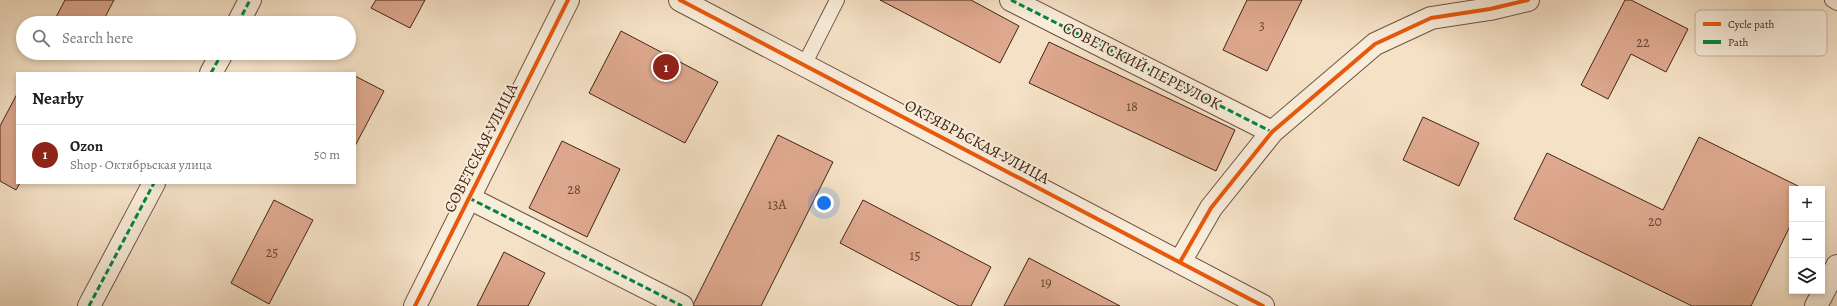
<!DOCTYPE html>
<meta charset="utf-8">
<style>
:root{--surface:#fff;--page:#f6f6f6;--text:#202124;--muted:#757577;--line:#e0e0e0;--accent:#8f2418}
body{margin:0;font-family:Alegreya,serif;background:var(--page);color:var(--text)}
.controls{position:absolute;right:12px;bottom:12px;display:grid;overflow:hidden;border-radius:0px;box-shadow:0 2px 6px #0003}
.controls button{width:36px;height:36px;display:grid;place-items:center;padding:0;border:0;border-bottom:1px solid var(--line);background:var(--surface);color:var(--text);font:20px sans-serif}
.you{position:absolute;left:824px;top:203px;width:14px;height:14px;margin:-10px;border:3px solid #fff;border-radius:50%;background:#1a73e8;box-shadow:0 0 0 6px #1a73e833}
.badge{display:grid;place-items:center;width:26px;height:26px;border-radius:50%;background:var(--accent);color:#fff;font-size:13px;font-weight:700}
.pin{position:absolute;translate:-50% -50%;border:2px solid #fff;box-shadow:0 1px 4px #0006}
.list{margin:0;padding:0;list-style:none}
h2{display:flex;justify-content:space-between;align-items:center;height:52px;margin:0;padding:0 16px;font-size:17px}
h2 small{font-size:13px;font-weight:400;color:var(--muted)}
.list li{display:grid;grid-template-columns:26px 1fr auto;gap:12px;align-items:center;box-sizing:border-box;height:60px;padding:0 16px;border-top:1px solid var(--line)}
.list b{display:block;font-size:15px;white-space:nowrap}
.list p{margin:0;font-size:13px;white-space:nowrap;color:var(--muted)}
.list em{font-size:13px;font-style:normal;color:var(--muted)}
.icon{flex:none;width:22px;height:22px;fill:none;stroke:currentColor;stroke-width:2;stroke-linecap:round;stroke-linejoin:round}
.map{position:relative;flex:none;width:1837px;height:306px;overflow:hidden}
.search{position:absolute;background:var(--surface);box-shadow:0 2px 6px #0003;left:16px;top:16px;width:340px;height:44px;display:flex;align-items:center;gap:10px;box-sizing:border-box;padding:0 14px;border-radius:22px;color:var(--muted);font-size:15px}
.panel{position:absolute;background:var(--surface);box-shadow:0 2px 6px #0003;left:16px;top:72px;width:340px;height:112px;border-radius:0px}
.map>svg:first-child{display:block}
.building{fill:#dea88e;stroke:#412515}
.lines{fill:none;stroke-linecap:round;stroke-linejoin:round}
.service-casing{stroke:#6e5441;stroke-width:16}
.minor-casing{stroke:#6e5441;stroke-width:24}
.service{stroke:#f8ecda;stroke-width:14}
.minor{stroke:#f8ecda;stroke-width:22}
.quiet{stroke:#00873e;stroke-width:3;stroke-dasharray:6 3;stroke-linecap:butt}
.cycleway-casing{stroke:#f8ecda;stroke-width:6}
.cycleway{stroke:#e8590c;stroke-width:4}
.labels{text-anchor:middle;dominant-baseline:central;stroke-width:4;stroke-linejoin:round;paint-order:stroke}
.number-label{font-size:14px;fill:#684633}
.street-label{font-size:16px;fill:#412515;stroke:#f8ecda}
.key{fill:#f8ecda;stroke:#c1b09f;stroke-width:1}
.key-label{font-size:11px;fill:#412515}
</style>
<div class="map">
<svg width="1837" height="306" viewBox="0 0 1837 306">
<rect width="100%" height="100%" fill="#f5e1c6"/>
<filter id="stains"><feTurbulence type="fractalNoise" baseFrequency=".005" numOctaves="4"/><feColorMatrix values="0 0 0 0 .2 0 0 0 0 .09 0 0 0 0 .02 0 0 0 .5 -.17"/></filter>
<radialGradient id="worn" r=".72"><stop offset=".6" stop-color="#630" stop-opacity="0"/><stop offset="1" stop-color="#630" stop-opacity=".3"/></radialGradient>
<path class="building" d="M65,0H114L102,23H53Z
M376,0H425L410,28L371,8Z
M880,0H971L1019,26L1000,63Z
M1247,0H1302L1267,71L1223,50Z
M1625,0H1631L1688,29L1666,72L1631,54L1608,99L1581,85Z
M621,31L718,82L685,143L589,93Z
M1049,42L1235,130L1216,171L1029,83Z
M355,76L384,91L355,146Z
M17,94V183H20L16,190L0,181V126Z
M1423,117L1479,143L1459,186L1403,160Z
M778,135L833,162L761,306H695L693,305Z
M1699,137L1804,189H1792V222L1751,306H1692L1514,219L1547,153L1663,210Z
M562,141L620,169L587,237L529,208Z
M274,200L313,220L269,304L231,283Z
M863,200L991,267L971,306H959L840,243Z
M504,252L545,273L528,306H477Z
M1029,258L1120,306H1004Z"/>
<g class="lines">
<defs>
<path id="service" d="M1832,0L1837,3
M804,65L837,0"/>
<path id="minor" d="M680,0L1263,306
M1011,0L1272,132
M238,23L250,0
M211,73L222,53
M469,198L682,306
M1180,262L1211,208L1272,132L1375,44L1431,18L1490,9L1528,0
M89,306L154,183
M415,306L568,0
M1816,306L1837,266"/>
</defs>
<use href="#service" class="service-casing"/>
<use href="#minor" class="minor-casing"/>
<use href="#service" class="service"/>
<use href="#minor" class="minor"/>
<path class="quiet" d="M1011,0L1272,132
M238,23L250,0
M211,73L222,53
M469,198L682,306
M89,306L154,183"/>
<defs>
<path id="cycleway" d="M680,0L1263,306
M1180,262L1211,208L1272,132L1375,44L1431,18L1490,9L1528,0
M415,306L568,0"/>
</defs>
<use href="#cycleway" class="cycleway-casing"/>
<use href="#cycleway" class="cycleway"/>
</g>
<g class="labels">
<g class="number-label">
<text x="1262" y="25">3</text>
<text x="1643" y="42">22</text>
<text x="1132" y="106">18</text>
<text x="574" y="189">28</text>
<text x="777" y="204">13А</text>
<text x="1655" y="221">20</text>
<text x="272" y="252">25</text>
<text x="915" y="255">15</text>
<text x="1046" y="282">19</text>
</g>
<g class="street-label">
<text transform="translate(1142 66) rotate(27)">СОВЕТСКИЙ ПЕРЕУЛОК</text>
<text transform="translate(977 142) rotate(28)">ОКТЯБРЬСКАЯ УЛИЦА</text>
<text transform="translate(481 148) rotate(-63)">СОВЕТСКАЯ УЛИЦА</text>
</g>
</g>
<rect x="1695" y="10" width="132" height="46" rx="6" class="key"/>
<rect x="1703" y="22" width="18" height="4" fill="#e8590c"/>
<rect x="1703" y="40" width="18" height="4" fill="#00873e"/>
<g class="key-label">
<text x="1728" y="28">Cycle path</text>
<text x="1728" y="46">Path</text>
</g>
<rect width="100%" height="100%" filter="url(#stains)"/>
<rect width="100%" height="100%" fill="url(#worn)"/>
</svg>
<div class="controls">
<button>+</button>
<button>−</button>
<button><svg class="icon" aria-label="layers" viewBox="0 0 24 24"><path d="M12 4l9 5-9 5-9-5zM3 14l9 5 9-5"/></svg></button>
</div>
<div class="you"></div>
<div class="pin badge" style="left:666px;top:67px">1</div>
<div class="search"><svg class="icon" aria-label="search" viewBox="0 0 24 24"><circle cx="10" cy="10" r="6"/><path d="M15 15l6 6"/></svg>Search here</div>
<section class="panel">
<h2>Nearby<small></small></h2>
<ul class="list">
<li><span class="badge">1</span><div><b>Ozon</b><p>Shop · Октябрьская улица</p></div><em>50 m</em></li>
</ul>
</section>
</div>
